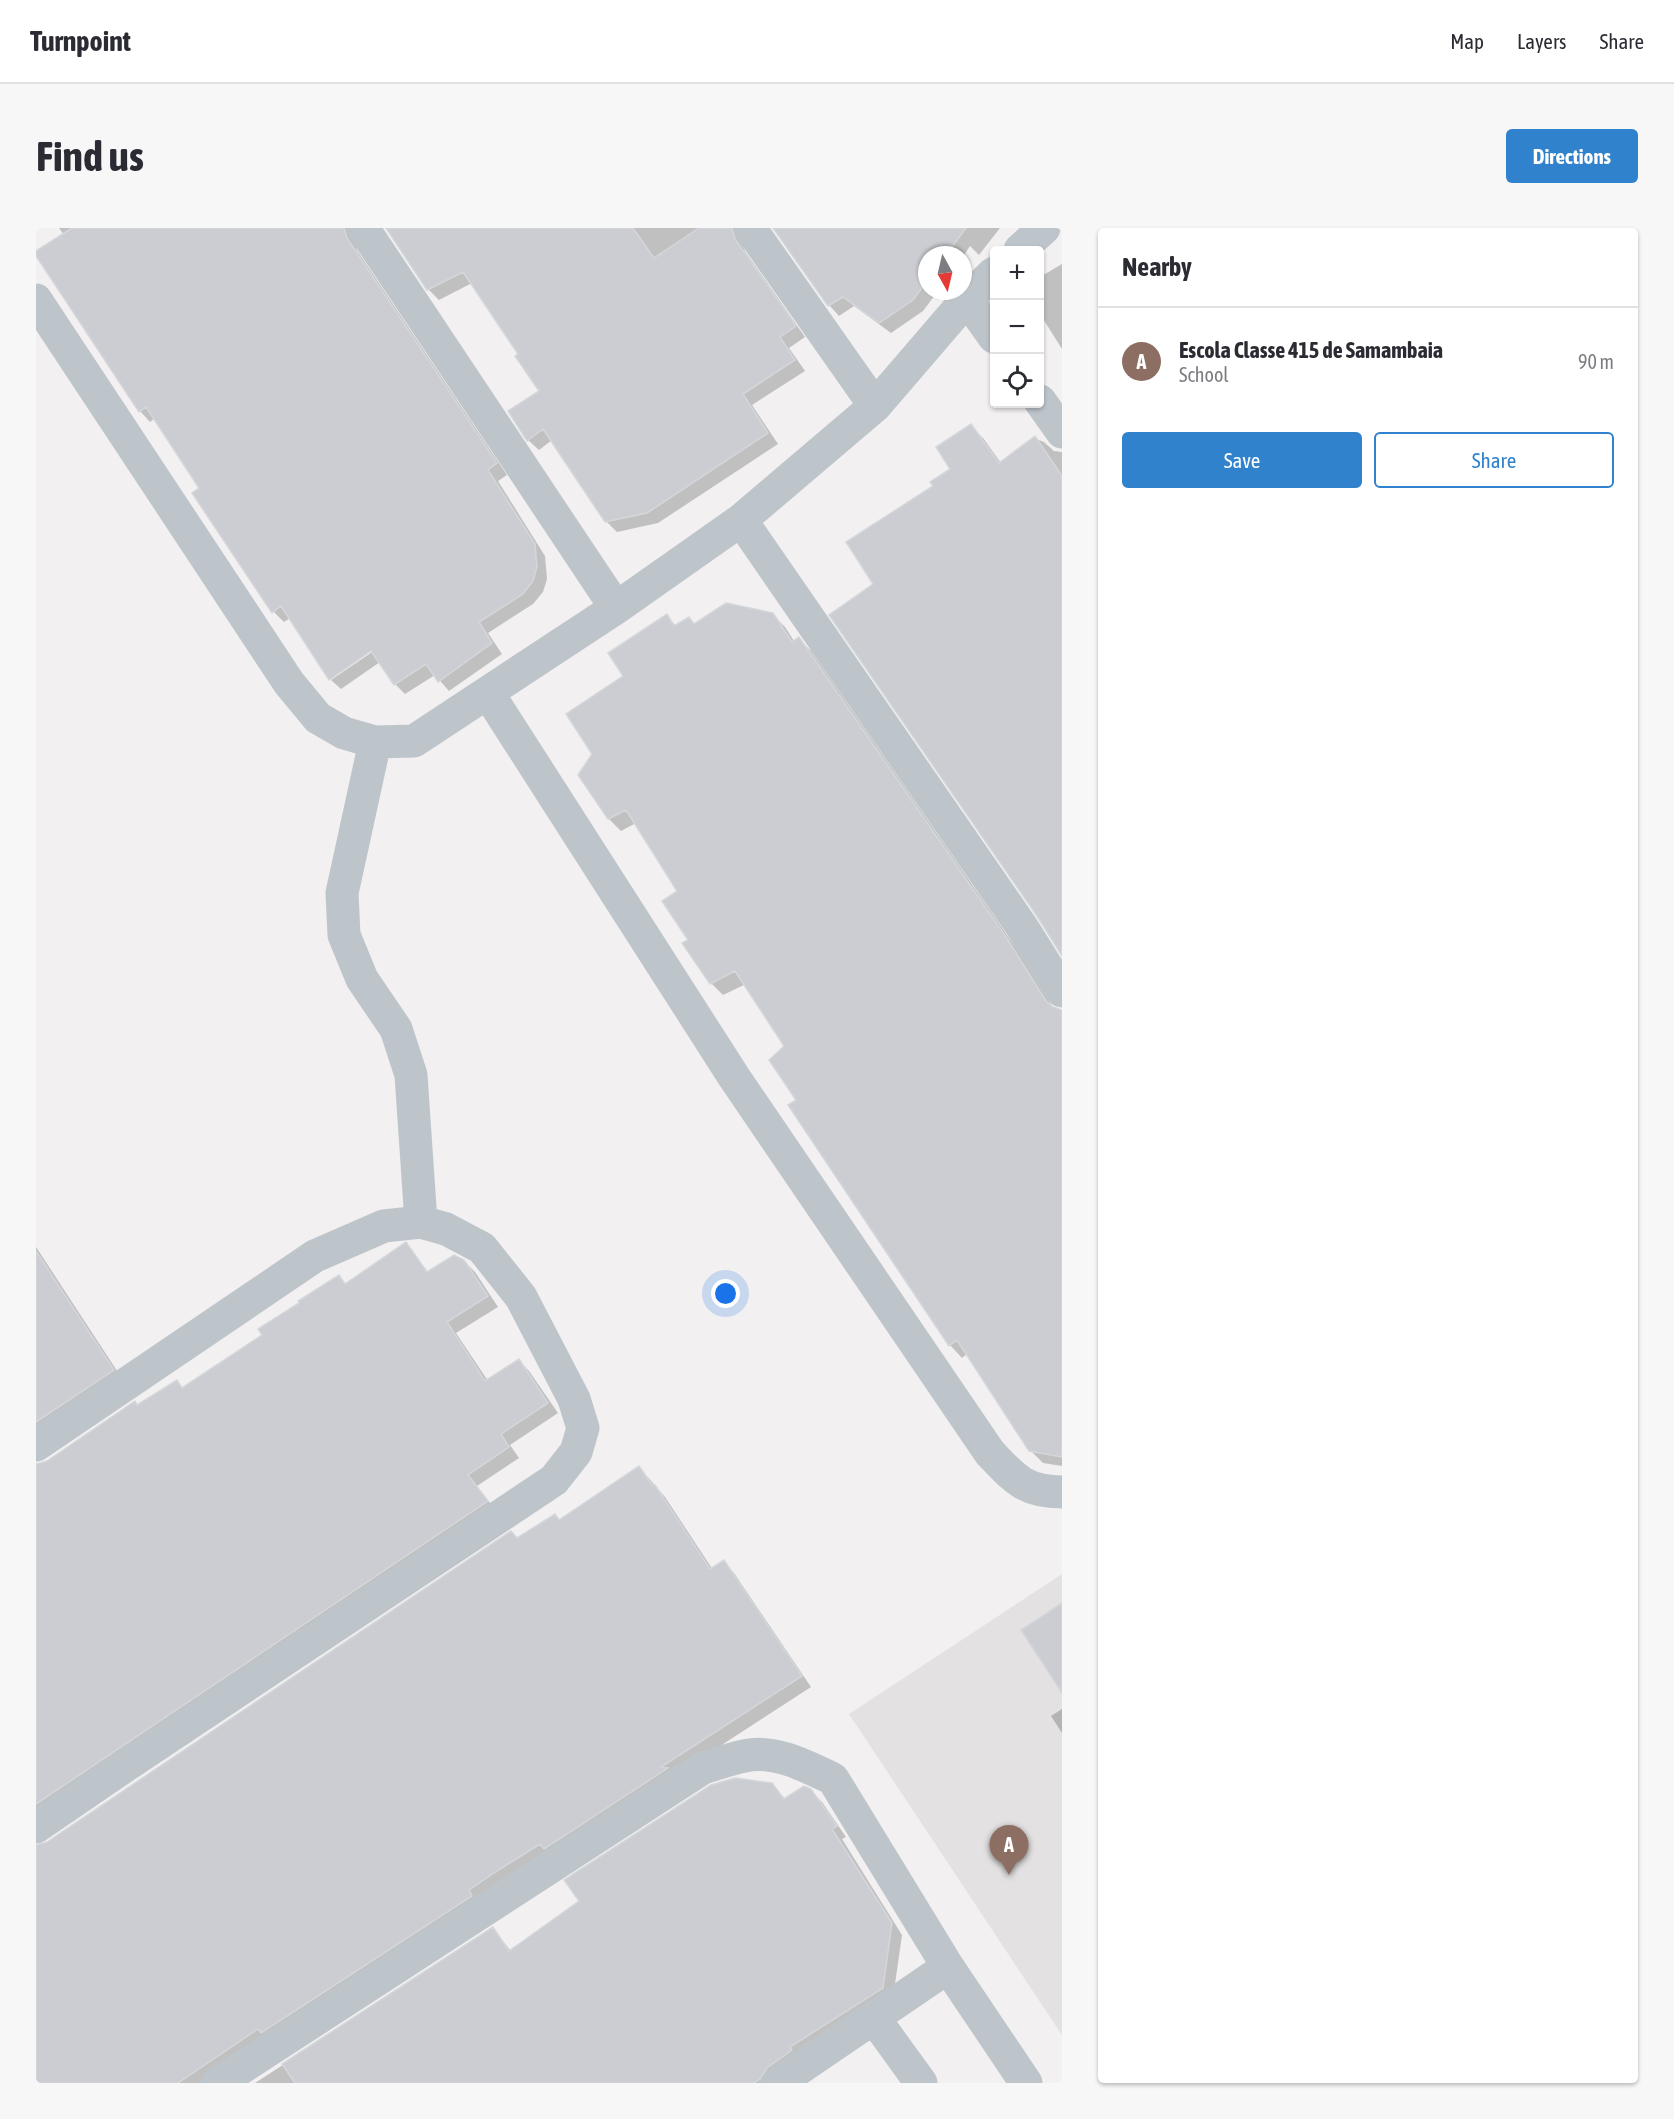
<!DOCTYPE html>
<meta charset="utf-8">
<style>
:root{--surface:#fff;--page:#f7f7f7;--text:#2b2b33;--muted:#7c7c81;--line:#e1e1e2;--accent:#3082cc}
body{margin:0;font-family:"Asap Condensed",sans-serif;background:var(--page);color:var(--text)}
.controls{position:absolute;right:18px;top:18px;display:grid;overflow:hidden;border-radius:6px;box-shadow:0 2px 4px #0004}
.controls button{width:54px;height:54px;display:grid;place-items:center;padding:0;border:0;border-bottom:2px solid var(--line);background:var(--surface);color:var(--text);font:30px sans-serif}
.compass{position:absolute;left:882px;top:18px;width:54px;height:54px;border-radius:50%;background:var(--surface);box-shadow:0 2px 4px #0004;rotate:172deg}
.you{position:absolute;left:690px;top:1066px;width:21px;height:21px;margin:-15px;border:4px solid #fff;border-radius:50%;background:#1a73e8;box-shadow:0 0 0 9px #1a73e833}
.badge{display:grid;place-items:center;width:39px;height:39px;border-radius:50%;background:var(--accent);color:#fff;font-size:20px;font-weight:700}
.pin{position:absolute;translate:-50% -50px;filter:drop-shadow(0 2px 3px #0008)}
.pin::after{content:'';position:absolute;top:32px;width:21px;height:18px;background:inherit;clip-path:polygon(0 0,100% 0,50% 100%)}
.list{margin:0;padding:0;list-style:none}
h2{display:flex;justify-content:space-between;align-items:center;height:78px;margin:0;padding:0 24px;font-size:26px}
h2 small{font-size:20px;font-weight:400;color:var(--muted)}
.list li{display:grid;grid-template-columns:39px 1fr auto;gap:18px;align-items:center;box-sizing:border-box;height:108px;padding:0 24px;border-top:2px solid var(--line)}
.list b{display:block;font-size:22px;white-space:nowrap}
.list p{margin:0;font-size:20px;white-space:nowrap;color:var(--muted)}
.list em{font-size:20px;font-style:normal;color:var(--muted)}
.actions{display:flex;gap:12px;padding:18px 24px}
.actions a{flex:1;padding:14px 0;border:2px solid var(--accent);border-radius:6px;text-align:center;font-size:21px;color:var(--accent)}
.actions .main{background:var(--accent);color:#fff}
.icon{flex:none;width:33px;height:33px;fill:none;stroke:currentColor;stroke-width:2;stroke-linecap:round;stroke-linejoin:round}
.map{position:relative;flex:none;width:1026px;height:1855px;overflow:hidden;border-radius:6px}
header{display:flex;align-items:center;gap:36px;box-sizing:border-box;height:84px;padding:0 30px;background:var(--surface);border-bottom:2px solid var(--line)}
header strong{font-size:28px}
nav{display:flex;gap:33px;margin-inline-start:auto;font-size:21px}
.intro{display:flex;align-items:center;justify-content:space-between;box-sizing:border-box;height:144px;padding:0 36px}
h1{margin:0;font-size:42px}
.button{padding:15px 27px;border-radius:6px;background:var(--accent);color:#fff;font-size:21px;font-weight:700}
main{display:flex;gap:36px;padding:0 36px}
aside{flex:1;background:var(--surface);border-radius:6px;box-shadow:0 2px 4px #0004}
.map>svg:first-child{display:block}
.education{fill:#e3e1e1}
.shadow{fill:#0003}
.building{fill:#cbcdd2;stroke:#d4d7da;stroke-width:1.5}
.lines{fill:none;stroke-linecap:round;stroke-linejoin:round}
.minor{stroke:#bdc5cb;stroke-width:33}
</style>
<header>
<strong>Turnpoint</strong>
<nav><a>Map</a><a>Layers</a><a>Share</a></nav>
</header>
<div class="intro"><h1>Find us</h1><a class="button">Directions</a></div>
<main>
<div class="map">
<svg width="1026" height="1855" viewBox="0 0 1026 1855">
<rect width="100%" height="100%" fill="#f2f0f0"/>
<path class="education" d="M1026,1346V1807L813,1486Z"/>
<path class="shadow" d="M23,0H322L318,12L321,22L471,247L462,253L509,328L511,351L507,364L497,376L452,405L466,426L413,463L399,447L369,466L359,456L344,434L305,461L295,452L342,420L254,390L248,394L238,384L158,265L165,261L119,190L114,194L104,183L0,25L28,7Z
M351,0H709L705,13L709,23L769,109L753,120L769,143L716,177L742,216L622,295L581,304L570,293L516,212L503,222L492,212L505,164L484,127L436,55L403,72L392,61Z
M739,0H964L943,27L934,18L927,29V27H891V63H902L887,83L855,105L818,78L803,88L793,77Z
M1026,36V121L1004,86V49Z
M935,198L947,210L965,235L998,210L1008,214L1018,223L1026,224V725L839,356L899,258L916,242Z
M736,386L749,399L758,413L763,411L775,423L982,723L1018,781L1026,783V1238L1007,1235L994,1222L931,1126L926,1130L914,1117L754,878L762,872L750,819L710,756L687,767L675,755L654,713L643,663L600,595L585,603L573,591L544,547L558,527L589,448L631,388L641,399Z
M369,1016L392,1044L428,1033L439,1044L462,1079L420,1105L452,1153L482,1132L493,1143L522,1185L474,1217L483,1230L441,1258L461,1284L0,1594V1237L11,1234L141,1154L147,1161L228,1107L302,1049L310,1057Z
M0,1019L87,1152L0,1212Z
M603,1239L629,1269L677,1342L688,1334L698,1345L775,1459L638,1548L177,1855H0V1619L11,1616L519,1288L524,1293Z
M1026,1481V1505L1015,1488Z
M736,1557L750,1572L775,1563L786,1574L810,1609L806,1611L866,1707L857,1770L738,1855H219L457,1701L475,1723Z"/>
<path class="building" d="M36,0H308L311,10L461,235L452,242L499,316L501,339L497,353L487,366L443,394L456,415L402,454L390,436L358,457L335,423L293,452L245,378L236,385L156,265L163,260L110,179L103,184L0,28V23Z
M350,0H597L618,30L663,0H696L699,11L760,98L744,109L759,132L707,166L732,205L611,285L569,294L507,201L491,213L472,183L503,163L479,128L482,126L427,44L391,62Z
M737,0H930L910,27H891V53L877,72L843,95L807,69L792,78Z
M935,196L963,235L999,208L1026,248V728L1001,688L793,387L837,356L810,314L897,258L894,254L914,241L900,219Z
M690,375L737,385L756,414L763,409L970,709L1010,773L1017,779L1026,782V1229L993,1223L921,1112L913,1118L752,877L760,872L733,832L748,818L699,743L674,756L646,715L652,712L626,673L641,663L590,582L572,591L542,547L556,526L530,486L587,448L572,425L631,386L638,398L653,389L658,396Z
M370,1014L391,1044L418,1027L428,1032L452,1068L411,1094L449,1153L483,1131L512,1175L465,1206L473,1219L432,1247L452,1273L0,1576V1236L11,1233L99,1173L101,1177L141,1152L146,1160L226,1107L222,1101L263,1075L262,1073L303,1047L309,1056Z
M0,1023L78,1142L0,1194Z
M603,1238L616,1257H619L674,1341L688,1332L766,1448L625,1539L632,1540L508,1621L504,1616L464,1641L433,1662L436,1668L225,1805L222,1801L142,1855H0V1617L11,1614L475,1303L481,1310L519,1286L523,1292Z
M1026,1375V1465L985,1402Z
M699,1550L736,1555L748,1571L768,1558L775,1561L801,1598L796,1601L856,1695L847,1760L754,1819L756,1822L731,1840L724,1851L718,1855H259L246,1836L457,1699L473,1723L543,1673L528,1652L675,1557Z"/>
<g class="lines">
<path class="minor" d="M327,0L580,380
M714,0L839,178
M984,22L1008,0
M931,71L958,109
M0,72L253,455L282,490L308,505L339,514L378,513L580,380L705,292L839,178L931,71L958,45
M1004,173L1026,204
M705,292L986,699L1026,763
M452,465L698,849L954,1225C978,1250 988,1264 1026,1264
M339,514L306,665L308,707L326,751L360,801L375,847L385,994
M0,1217L279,1028L348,998L385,994L410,1001L446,1020L485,1069L538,1171L547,1200L540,1224L518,1252L89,1538L0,1599
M838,1790L885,1855
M182,1855L667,1540C681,1536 694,1531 708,1528C738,1521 770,1538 797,1551L912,1739L990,1855
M742,1855L912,1739"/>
</g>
</svg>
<div class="controls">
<button>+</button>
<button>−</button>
<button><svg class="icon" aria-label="locate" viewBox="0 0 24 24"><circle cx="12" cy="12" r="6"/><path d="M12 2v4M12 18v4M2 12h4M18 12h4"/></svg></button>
</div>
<svg class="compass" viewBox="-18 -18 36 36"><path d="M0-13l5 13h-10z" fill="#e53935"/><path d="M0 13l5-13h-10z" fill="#7c7c81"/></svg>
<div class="you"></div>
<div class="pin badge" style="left:973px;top:1647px;background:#8d6e63">A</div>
</div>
<aside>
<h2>Nearby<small></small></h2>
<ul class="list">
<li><span class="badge" style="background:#8d6e63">A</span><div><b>Escola Classe 415 de Samambaia</b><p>School</p></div><em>90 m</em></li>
</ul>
<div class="actions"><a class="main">Save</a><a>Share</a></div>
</aside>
</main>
